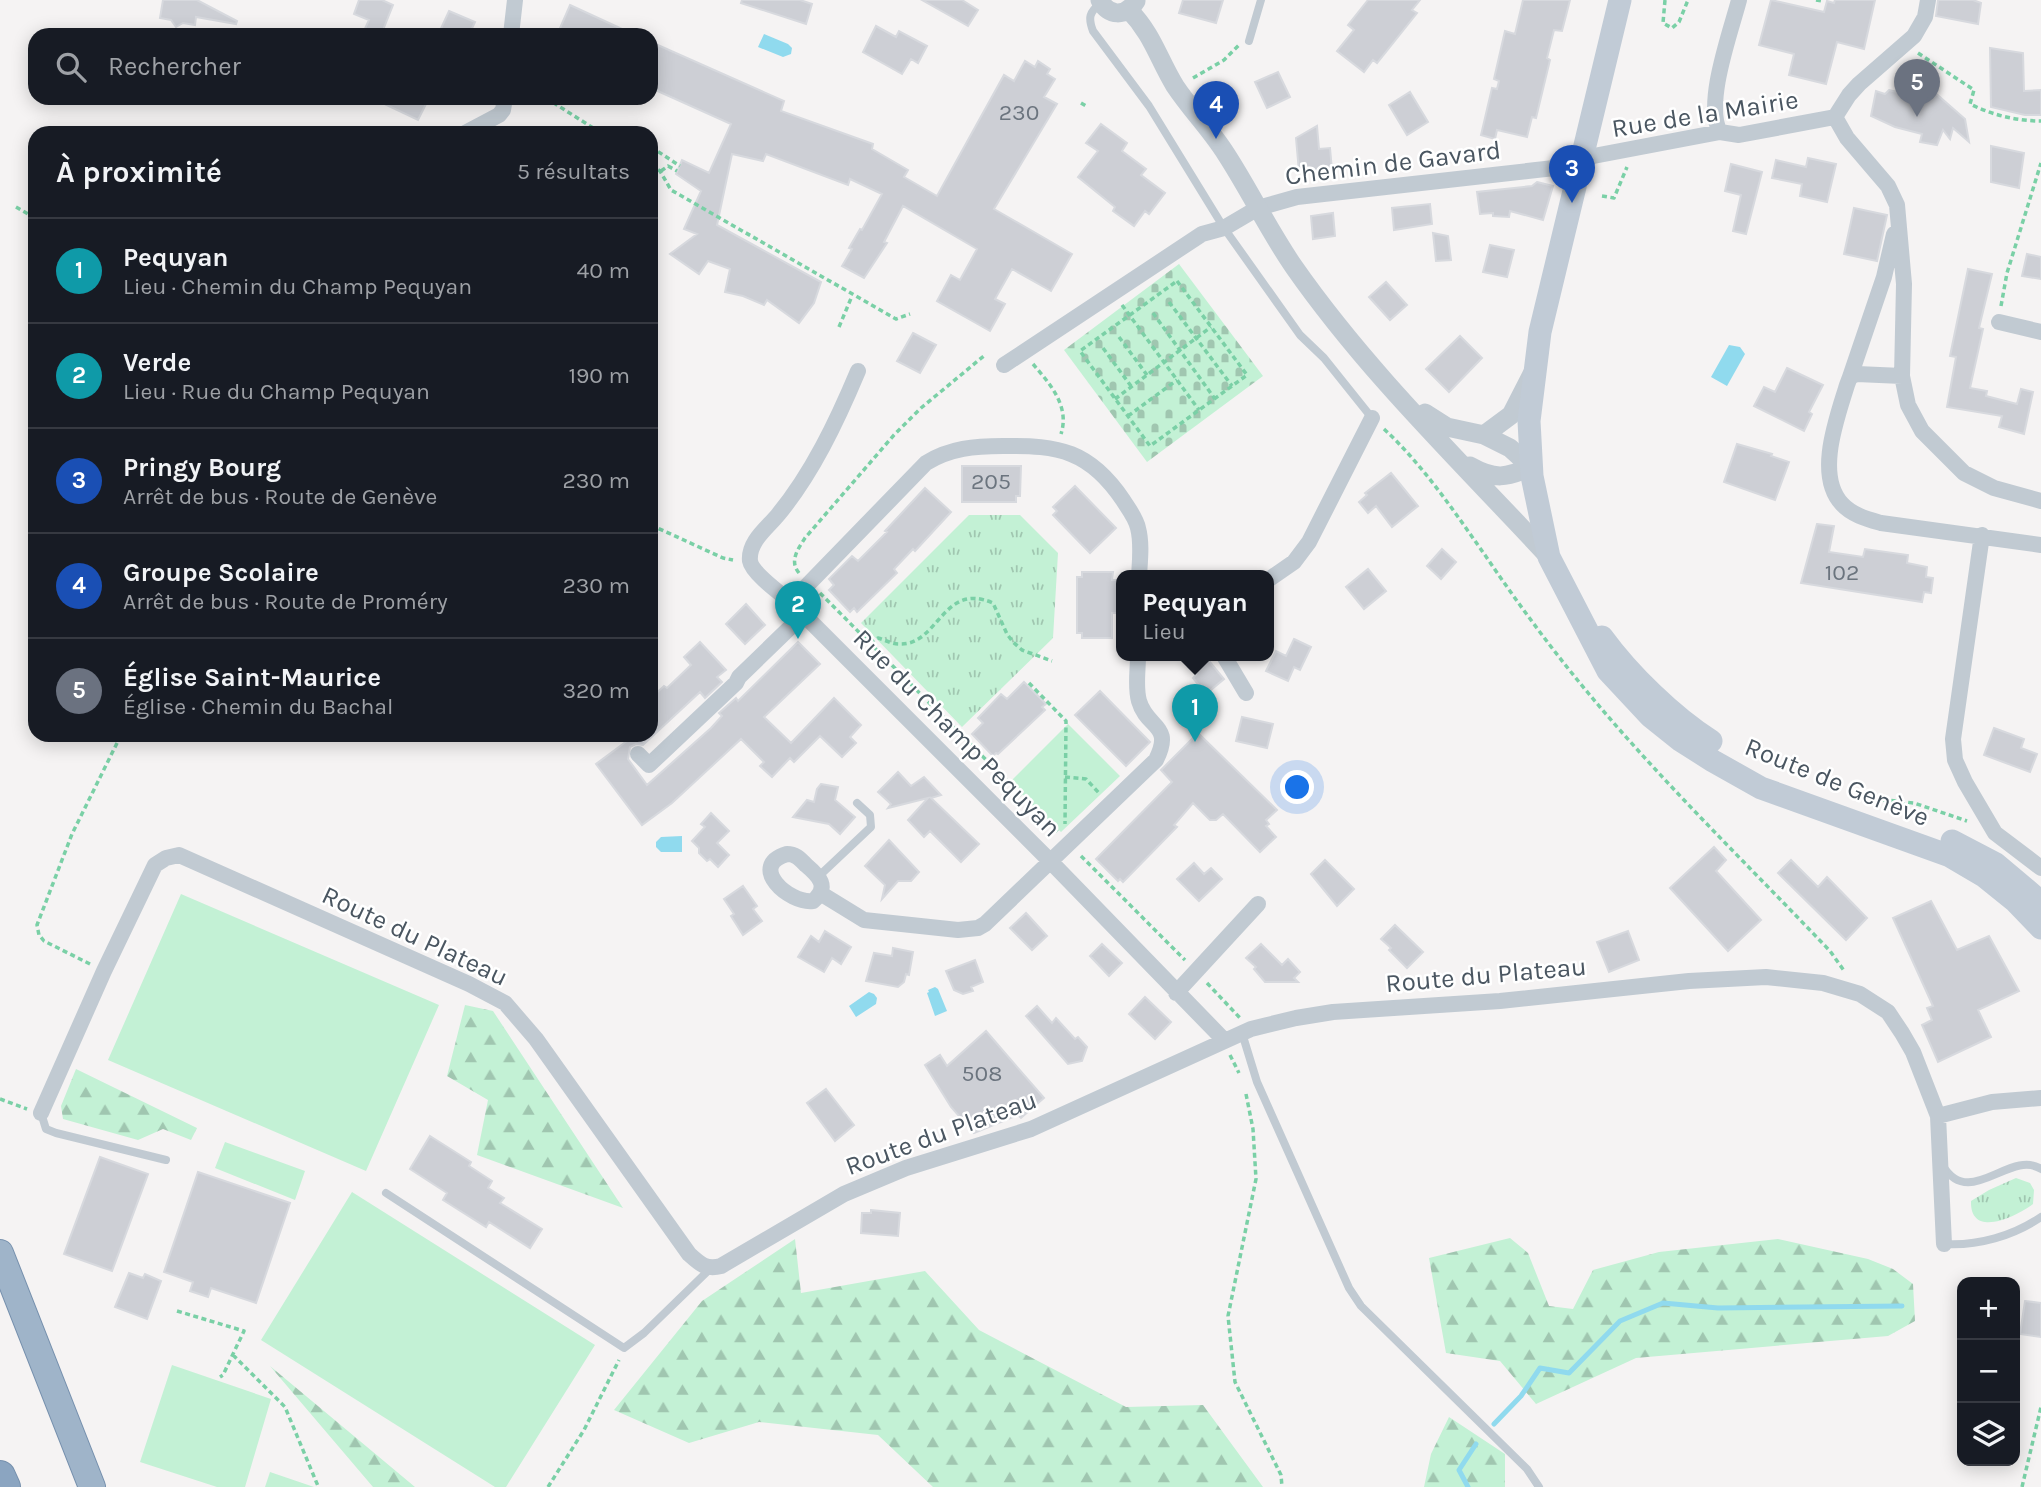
<!DOCTYPE html>
<html lang="fr">
<meta charset="utf-8">
<style>
:root{--surface:#171b24;--page:#20242c;--text:#f1f3f6;--muted:#9ea1a6;--line:#363941;--accent:#1a73e8}
body{margin:0;font-family:Karla,sans-serif;background:var(--page);color:var(--text)}
.controls{position:absolute;right:21px;bottom:21px;display:grid;overflow:hidden;border-radius:14px;box-shadow:0 4px 18px #0003}
.controls button{width:63px;height:63px;display:grid;place-items:center;padding:0;border:0;border-bottom:2px solid var(--line);background:var(--surface);color:var(--text);font:35px sans-serif}
.you{position:absolute;left:1298px;top:788px;width:24px;height:24px;margin:-18px;border:5px solid #fff;border-radius:50%;background:#1a73e8;box-shadow:0 0 0 10px #1a73e833}
.badge{display:grid;place-items:center;width:46px;height:46px;border-radius:50%;background:var(--accent);color:#fff;font-size:23px;font-weight:700}
.pin{position:absolute;translate:-50% -58px;filter:drop-shadow(0 2px 4px #0008)}
.pin::after{content:'';position:absolute;top:37px;width:24px;height:21px;background:inherit;clip-path:polygon(0 0,100% 0,50% 100%)}
.popup{position:absolute;left:1116px;top:570px;width:158px;height:91px;box-sizing:border-box;display:grid;place-content:center;border-radius:14px;background:var(--surface);filter:drop-shadow(0 2px 5px #0005);font-size:23px;white-space:nowrap;color:var(--muted)}
.popup b{font-size:26px;color:var(--text)}
.popup::after{content:'';position:absolute;left:50%;top:100%;margin-left:-14px;border:14px solid transparent;border-top-color:var(--surface)}
.list{margin:0;padding:0;list-style:none}
h2{display:flex;justify-content:space-between;align-items:center;height:91px;margin:0;padding:0 28px;font-size:30px}
h2 small{font-size:23px;font-weight:400;color:var(--muted)}
.list li{display:grid;grid-template-columns:46px 1fr auto;gap:21px;align-items:center;box-sizing:border-box;height:105px;padding:0 28px;border-top:2px solid var(--line)}
.list b{display:block;font-size:26px;white-space:nowrap}
.list p{margin:0;font-size:23px;white-space:nowrap;color:var(--muted)}
.list em{font-size:23px;font-style:normal;color:var(--muted)}
.icon{flex:none;width:38px;height:38px;fill:none;stroke:currentColor;stroke-width:2;stroke-linecap:round;stroke-linejoin:round}
.map{position:relative;flex:none;width:2041px;height:1487px;overflow:hidden}
.search{position:absolute;background:var(--surface);box-shadow:0 4px 18px #0003;left:28px;top:28px;width:630px;height:77px;display:flex;align-items:center;gap:18px;box-sizing:border-box;padding:0 24px;border-radius:21px;color:var(--muted);font-size:26px}
.panel{position:absolute;background:var(--surface);box-shadow:0 4px 18px #0003;left:28px;top:126px;width:630px;height:616px;border-radius:21px}
.map>svg:first-child{display:block}
.grass{fill:url(#grass-tufts)}
.forest{fill:url(#forest-firs)}
.cemetery{fill:url(#cemetery-stones)}
.park{fill:#c3f1d5}
.water{fill:#90daee}
.lines{fill:none;stroke-linecap:round;stroke-linejoin:round}
.stream{stroke:#90daee;stroke-width:5}
.building{fill:#cdcfd5;stroke:#d7d9de;stroke-width:2}
.trunk-casing{stroke:#7690ad;stroke-width:28}
.motorway-casing{stroke:#7690ad;stroke-width:32}
.path{stroke:#7ad0a6;stroke-width:3.5;stroke-dasharray:5 3.5;stroke-linecap:butt}
.service{stroke:#c1cad2;stroke-width:8}
.minor{stroke:#c1cad2;stroke-width:16}
.tertiary{stroke:#c1cad2;stroke-width:19}
.secondary{stroke:#c1cbd6;stroke-width:23}
.trunk{stroke:#9fb4c9;stroke-width:26}
.motorway{stroke:#8ba5c1;stroke-width:30}
.labels{text-anchor:middle;dominant-baseline:central;stroke-width:5;stroke-linejoin:round;paint-order:stroke}
.number-label{font-size:23px;fill:#6b747e}
.street-label{font-size:26px;fill:#4a5661;stroke:#fff}
</style>
<div class="map">
<svg width="2041" height="1487" viewBox="0 0 2041 1487">
<defs>
<pattern id="grass-tufts" width="24" height="20" patternUnits="userSpaceOnUse" patternTransform="scale(1.75)"><rect width="24" height="20" fill="#c3f1d5"/><path d="M3 7l-1-3M5 7V3M7 7l1-3M15 17l-1-3M17 17v-4M19 17l1-3" fill="none" stroke="#a0c6b0"/></pattern>
<pattern id="forest-firs" width="22" height="20" patternUnits="userSpaceOnUse" patternTransform="scale(1.75)"><rect width="22" height="20" fill="#c3f1d5"/><path d="M5 1l3.5 6h-7zM16 11l3.5 6h-7z" fill="#a0c6b0"/></pattern>
<pattern id="cemetery-stones" width="16" height="16" patternUnits="userSpaceOnUse" patternTransform="scale(1.75)"><rect width="16" height="16" fill="#c3f1d5"/><path d="M2 7V4a2 2 0 0 1 4 0v3zM10 15v-3a2 2 0 0 1 4 0v3z" fill="#a0c6b0"/></pattern>
</defs>
<rect width="100%" height="100%" fill="#f5f3f3"/>
<path class="grass" d="M969,515H1020L1058,553L1053,638L962,727L861,623Z
M2016,1178L2030,1183L2034,1190L2033,1204C2016,1217 1970,1239 1971,1201L1989,1190Z"/>
<path class="forest" d="M465,1005L493,1011L623,1208L477,1155L488,1100L447,1076Z
M76,1069L197,1128L191,1140L163,1129L138,1140L63,1119L61,1106Z
M1510,1238L1528,1253L1549,1306L1573,1309L1593,1270L1659,1252L1778,1239L1868,1259L1893,1269L1913,1284L1915,1321L1888,1336L1636,1358L1536,1404L1500,1361L1446,1353L1429,1258Z
M795,1239L801,1293L925,1271L979,1330L1126,1407L1203,1405L1263,1487H933L878,1435L759,1422L689,1443L614,1410L702,1301Z
M270,1366L415,1487H373Z
M1449,1417L1505,1454V1487H1424L1431,1454Z"/>
<path class="cemetery" d="M1179,264L1263,376L1147,462L1064,350Z"/>
<path class="park" d="M1068,724L1120,776L1061,832L1010,782Z
M181,894L439,1005L366,1171L108,1060Z
M225,1142L305,1171L295,1200L215,1168Z
M352,1192L595,1345L506,1487H495L261,1340Z
M172,1365L271,1399L245,1487H217L140,1462Z
M270,1472L314,1487H265Z"/>
<path class="water" d="M764,34L788,44L792,48L791,54L783,57L758,47Z
M1729,345L1740,347L1745,354L1727,386L1711,377Z
M682,836V852H661L656,847V842L661,837Z
M935,987L938,989L947,1011L935,1016L927,993L929,992L928,990Z
M869,992L874,994L877,998L876,1004L856,1017L849,1006Z"/>
<g class="lines">
<path class="stream" d="M1494,1424L1521,1396L1540,1368L1569,1373L1620,1321L1663,1303L1718,1308L1902,1306
M1468,1487L1459,1470L1476,1444"/>
</g>
<path class="building" d="M163,0H197L237,21L236,24L196,17L195,25L183,23L176,27L171,20L160,18Z
M359,0H382L393,5L381,35H362L369,20L354,14Z
M742,0H800L812,4L806,24L741,3Z
M922,0H962L978,10L968,26Z
M1183,0H1223L1216,23L1179,13Z
M1368,0H1420L1412,10L1417,13L1377,63L1373,60L1364,72L1337,51L1354,30L1348,25Z
M1523,0H1570L1562,31L1554,30L1547,58L1550,60L1536,118L1532,117L1527,137L1497,130L1495,139L1481,135L1492,88L1497,89L1499,81L1494,79L1505,31L1515,34Z
M1771,0L1824,12L1827,1L1834,3L1835,0H1875L1864,49L1837,42L1826,84L1789,75L1794,54L1759,45Z
M1938,0H1973L1981,3L1978,24L1936,16Z
M570,5L635,35H557Z
M449,11L475,22L469,35H438Z
M876,26L896,37L899,31L927,46L918,63L911,59L902,74L863,52Z
M651,42L784,101L781,111L873,144L872,149L908,170L904,177L937,196L1004,75L1014,81L1025,61L1035,67L1038,61L1050,69L1047,74L1055,79L1044,97L1057,104L994,209L1072,254L1051,291L1012,269L995,299L1005,304L990,331L937,301L951,275L960,280L977,249L903,206L884,242L887,243L864,278L842,266L852,249L849,248L860,229L862,230L882,194L850,179L848,185L766,154L763,161L732,154L717,225L821,282L814,303L799,323L767,300L764,305L743,296L725,292L730,269L708,261L699,274L670,254L697,234L684,229L701,191L676,174L682,160L709,173L731,124L651,88Z
M1990,48L2023,53L2024,91L2041,90V115H2025L1991,107Z
M1278,72L1290,97L1267,108L1255,82Z
M1889,90L1930,100L1933,91L1965,119L1969,142L1953,128L1950,139L1943,130L1937,145L1920,142L1922,134L1895,127L1871,116L1876,91L1885,94Z
M1410,92L1428,122L1407,135L1389,105Z
M372,98H429L418,120Z
M1101,124L1127,143L1122,151L1146,169L1141,175L1165,193L1149,214L1145,211L1134,226L1113,211L1115,207L1078,177L1098,151L1086,143Z
M1317,126L1319,149L1330,148L1332,170L1299,172L1296,138Z
M1991,146L2024,153L2019,188L1991,182Z
M1808,158L1836,164L1827,202L1800,196L1802,184L1772,178L1776,160L1806,167Z
M1731,164L1762,172L1746,234L1733,231L1741,195L1725,191Z
M1537,182L1553,186L1543,220L1510,211L1509,217L1493,216V213L1480,214L1477,192L1532,186Z
M1430,204L1432,224L1394,230L1392,208Z
M1854,208L1887,215L1877,261L1844,254Z
M1333,213L1335,236L1313,239L1311,216Z
M1433,233L1448,236L1451,260L1436,261Z
M1490,245L1514,250L1507,277L1483,272Z
M2027,254L2041,257V279L2022,276Z
M1968,269L1992,274L1979,328L1983,329L1970,388L1987,391L1986,396L2017,404L2021,389L2033,392L2024,434L1999,427L2002,416L1947,407L1956,357L1950,356Z
M1386,282L1407,305L1390,320L1369,297Z
M913,333L936,345L920,373L897,361Z
M1460,336L1482,358L1449,392L1426,369Z
M1787,368L1823,385L1809,412L1812,414L1804,431L1754,406L1764,387L1775,392Z
M1737,444L1772,454L1771,456L1789,462L1775,500L1724,482Z
M962,466H1021L1020,496H1016V502H962Z
M1391,473L1418,506L1392,527L1376,506L1368,513L1359,502L1367,495L1365,493Z
M1075,486L1116,528L1090,553L1053,515L1057,511L1053,507Z
M925,488L951,512L915,551L913,549L894,569L897,573L857,612L854,608L850,612L829,590L834,585L829,579L852,556L858,561L887,532L885,531Z
M1817,524L1834,526L1829,552L1863,557L1865,549L1908,555L1907,563L1927,567L1926,577L1933,578L1931,593L1924,592L1922,602L1801,583Z
M1442,549L1456,562L1441,579L1427,566Z
M1368,569L1386,591L1364,609L1346,587Z
M1082,572H1113L1112,580H1120V613H1112V638H1082V633H1077V577H1082Z
M746,604L765,625L745,644L726,624Z
M1294,639L1311,647L1300,670L1294,667L1288,681L1266,671L1276,651L1286,656Z
M700,642L726,670L717,677L722,682L705,698L700,692L643,745L636,744L630,747L628,759L647,785L711,728L722,716L719,713L736,698L738,701L798,642L820,664L764,717L791,743L834,698L861,725L850,737L856,743L842,757L820,736L794,762L790,758L772,777L760,766L764,762L741,739L672,803L642,825L596,764L635,735H651V698L664,686L667,688L691,665L684,657Z
M1201,656H1205L1224,679L1206,694L1193,678L1196,675L1188,667Z
M1024,682L1046,704L1042,707L1045,710L998,754L996,753L993,756L972,734L983,723L978,718L1001,694L1007,699Z
M1100,691L1150,742L1126,766L1075,715Z
M1242,717L1273,724L1267,748L1236,741Z
M1994,728L2024,739L2021,748L2037,754L2030,772L1984,755Z
M1198,733L1277,810L1266,820L1269,824L1266,826L1276,837L1260,852L1223,814L1216,820H1210L1193,803L1174,825L1177,827L1123,882L1120,879L1118,881L1096,859L1172,782L1161,770Z
M898,772L911,786L924,777L941,795L931,798L979,844L961,862L930,831L924,837L908,820L928,798L888,808L891,804L878,792Z
M821,784L838,787L835,800L855,817L840,834L829,824L793,817L807,800L814,802L817,789Z
M711,813L729,831L717,843L729,855L718,867L710,859L707,861L699,853V848L692,841L705,827L701,824Z
M889,840L919,872L911,881H898L882,899L885,885L865,866Z
M1714,847L1726,860L1716,871L1761,920L1728,951L1670,888Z
M1325,860L1354,889L1337,906L1311,874Z
M1791,860L1818,887L1827,877L1867,918L1846,940L1778,873Z
M1194,863L1204,874L1211,868L1222,879L1199,901L1177,879Z
M743,886L757,906L753,909L762,921L743,935L731,916L734,914L724,899Z
M1931,901L1957,950L1989,936L2019,991L1978,1010L1991,1037L1938,1062L1922,1025L1932,1020L1927,1008L1933,1006L1893,918Z
M1026,913L1047,936L1032,950L1010,928Z
M1395,925L1423,952L1407,968L1389,950L1391,948L1381,939Z
M825,931L851,947L841,964L832,958L824,972L798,957L811,936L819,942Z
M1628,931L1639,960L1609,972L1597,942Z
M1102,944L1122,963L1109,976L1090,956Z
M1261,944L1282,965L1288,959L1300,972L1294,978L1298,982H1265L1254,969L1256,967L1246,958Z
M893,948L913,952L909,975L906,974L904,982L898,987L866,981L874,953L892,956Z
M975,960L983,982L971,987L973,991L963,994L954,990L946,971Z
M1145,997L1171,1022L1155,1039L1129,1014Z
M1037,1006L1052,1023L1056,1018L1075,1039L1078,1037L1087,1047L1082,1061L1068,1064L1026,1016Z
M986,1031L1044,1098L1021,1118L1018,1115L974,1133L951,1107L925,1065L940,1055L947,1066Z
M826,1089L854,1125L835,1141L807,1103Z
M430,1136L471,1162L469,1166L492,1181L488,1188L504,1198L500,1203L542,1229L530,1248L489,1222L486,1227L443,1200L447,1193L410,1169Z
M100,1157L148,1174L112,1271L64,1254Z
M198,1172L290,1203L256,1303L211,1288L208,1297L190,1291L193,1282L164,1272Z
M871,1210L900,1213L898,1236L861,1233L862,1213H871Z
M129,1273L143,1278L145,1274L161,1281L147,1319L115,1307Z
M2025,1301L2041,1303V1337L2020,1334Z"/>
<g class="lines">
<defs>
<path id="trunk" d="M0,1253L92,1487"/>
<path id="motorway" d="M0,1476L5,1487"/>
</defs>
<use href="#trunk" class="trunk-casing"/>
<use href="#motorway" class="motorway-casing"/>
<path class="path" d="M1665,0L1663,23L1672,28L1679,22L1688,0
M1816,0L1822,1
M1918,53L1974,90L1970,104C1992,115 2017,121 2041,121
M1193,78L1224,60L1239,45
M546,98L601,133
M1081,103L1086,106
M627,133H629
M651,147L680,166
M651,165L660,171L671,190L896,319L910,314
M661,171L668,166L677,171
M1602,196L1614,198L1627,167
M16,207L35,218
M1177,281L1247,375L1150,446L1080,351Z
M1169,302L1232,386
M1122,305L1199,410
M2001,306L2007,273L2041,163
M1153,313L1215,399
M839,327L852,296
M1119,337L1147,375
M1103,348L1131,386
M1033,364C1050,384 1070,406 1061,434
M1115,399L1211,327
M1128,416L1177,380
M1384,429C1424,466 1456,514 1487,558C1519,605 1553,651 1589,694C1664,784 1749,866 1830,951L1845,972
M651,525L723,558L733,560
M799,573C789,561 798,549 805,538L894,435L921,408L985,355
M820,593L1059,833
M870,643L878,638C885,640 892,644 899,644C939,646 942,581 993,603L1007,634L1013,642L1022,650L1052,661
M1029,683L1066,721L1065,824
M1065,777L1086,779L1099,793
M1849,796L1914,803L1967,821
M1081,856L1185,960
M90,964L44,941L39,935L37,925L72,834L121,735
M1207,983L1240,1018
M1230,1055L1239,1073
M1246,1094L1253,1129L1256,1179L1228,1316L1235,1382L1281,1475L1282,1487
M0,1099L27,1109
M177,1311L244,1331L223,1375L220,1377
M233,1355L285,1407L318,1486
M548,1487L584,1430L619,1360
M2022,1487L2041,1407"/>
<path class="service" d="M1101,3C1089,12 1088,18 1093,31L1149,106L1224,228L1300,335L1324,358L1372,418
M1249,41L1261,0
M819,876L871,827L870,815L857,803
M1242,1033L1257,1082L1349,1288L1361,1306L1527,1469L1539,1487
M41,1113L46,1129L56,1133L166,1160
M1943,1166C1970,1210 2010,1149 2041,1169
M386,1193L624,1348L644,1333L710,1269
M1944,1244C1978,1246 2013,1236 2041,1217"/>
<path class="minor" d="M511,35L515,0
M1835,117L1847,138L1888,186L1897,205L1904,284L1902,376L1908,405L1922,431L1964,473L1994,488L2041,501
M1835,117L1849,95L1859,84L1914,36L1925,17L1928,0
M1720,132C1704,104 1731,31 1739,0
M465,133L499,115L503,110L505,98
M1583,158L1720,132L1739,135L1835,117
M1999,322L2041,332
M1004,365L1202,234L1224,228L1258,208L1297,197L1581,165
M858,371C837,421 812,474 777,516C767,528 748,542 750,561C752,573 781,594 791,602L1050,861L1224,1040
M1902,376L1857,374L1850,377L1847,385C1837,418 1815,475 1842,504C1852,515 1867,519 1881,523L2041,545
M1850,377L1884,277L1894,234
M1982,535L1953,739L1955,760L1965,782L1995,833L2041,868
M1268,580L1294,562L1309,542L1372,418
M791,602L926,463C950,448 975,446 1003,446C1059,445 1090,451 1123,500C1128,508 1136,518 1138,528C1142,543 1140,560 1139,576
M1224,656L1246,693
M638,754L649,765L736,683L739,677L803,615
M787,854C796,854 800,859 806,865C819,876 830,887 813,901C789,904 747,866 787,854Z
M820,893L864,920L958,930L978,928L985,924L1156,760C1174,724 1147,729 1139,701C1135,687 1138,671 1138,656
M1176,993L1258,904
M41,1113L104,971L155,865L166,858L179,855L469,984L505,1003L536,1039L689,1254C700,1264 706,1270 721,1266L844,1194L906,1168L1031,1129L1251,1029L1296,1018L1333,1012L1500,1001L1689,981L1766,977L1823,983L1860,994L1888,1012L1902,1033L1913,1052L1938,1116L1944,1244
M1938,1116L1992,1102L2041,1098"/>
<path class="tertiary" d="M1100,0C1108,17 1126,17 1136,1
M1129,10C1153,35 1158,58 1175,86C1191,110 1211,130 1226,154C1250,191 1269,231 1294,267C1368,373 1462,463 1549,557
M1425,413L1447,427L1484,435L1510,448L1531,467C1506,478 1495,480 1470,466
M1484,435L1511,415L1532,374"/>
<path class="secondary" d="M1620,0L1540,332L1529,421L1532,476L1549,557L1608,671L1650,716L1680,740L1713,761L1761,788L1950,856L1984,876L2015,901L2041,928
M1602,637C1629,674 1673,717 1711,741
M1952,841L1996,864L2041,902"/>
<use href="#trunk" class="trunk"/>
<use href="#motorway" class="motorway"/>
</g>
<g class="labels">
<g class="number-label">
<text x="1019" y="112">230</text>
<text x="991" y="481">205</text>
<text x="1842" y="572">102</text>
<text x="982" y="1073">508</text>
</g>
<g class="street-label">
<text transform="translate(1705 114) rotate(-9)">Rue de la Mairie</text>
<text transform="translate(1393 163) rotate(-7)">Chemin de Gavard</text>
<text transform="translate(957 733) rotate(45)">Rue du Champ Pequyan</text>
<text transform="translate(1837 782) rotate(22)">Route de Genève</text>
<text transform="translate(415 936) rotate(25)">Route du Plateau</text>
<text transform="translate(1486 975) rotate(-5)">Route du Plateau</text>
<text transform="translate(941 1133) rotate(-20)">Route du Plateau</text>
</g>
</g>
</svg>
<div class="controls">
<button>+</button>
<button>−</button>
<button><svg class="icon" aria-label="layers" viewBox="0 0 24 24"><path d="M12 4l9 5-9 5-9-5zM3 14l9 5 9-5"/></svg></button>
</div>
<div class="you"></div>
<div class="pin badge" style="left:1195px;top:742px;background:#0f9aa8">1</div>
<div class="popup"><b>Pequyan</b>Lieu</div>
<div class="pin badge" style="left:798px;top:639px;background:#0f9aa8">2</div>
<div class="pin badge" style="left:1572px;top:203px;background:#1a4fb4">3</div>
<div class="pin badge" style="left:1216px;top:139px;background:#1a4fb4">4</div>
<div class="pin badge" style="left:1917px;top:117px;background:#6b7280">5</div>
<div class="search"><svg class="icon" aria-label="search" viewBox="0 0 24 24"><circle cx="10" cy="10" r="6"/><path d="M15 15l6 6"/></svg>Rechercher</div>
<section class="panel">
<h2>À proximité<small>5 résultats</small></h2>
<ul class="list">
<li><span class="badge" style="background:#0f9aa8">1</span><div><b>Pequyan</b><p>Lieu · Chemin du Champ Pequyan</p></div><em>40 m</em></li>
<li><span class="badge" style="background:#0f9aa8">2</span><div><b>Verde</b><p>Lieu · Rue du Champ Pequyan</p></div><em>190 m</em></li>
<li><span class="badge" style="background:#1a4fb4">3</span><div><b>Pringy Bourg</b><p>Arrêt de bus · Route de Genève</p></div><em>230 m</em></li>
<li><span class="badge" style="background:#1a4fb4">4</span><div><b>Groupe Scolaire</b><p>Arrêt de bus · Route de Proméry</p></div><em>230 m</em></li>
<li><span class="badge" style="background:#6b7280">5</span><div><b>Église Saint-Maurice</b><p>Église · Chemin du Bachal</p></div><em>320 m</em></li>
</ul>
</section>
</div>
